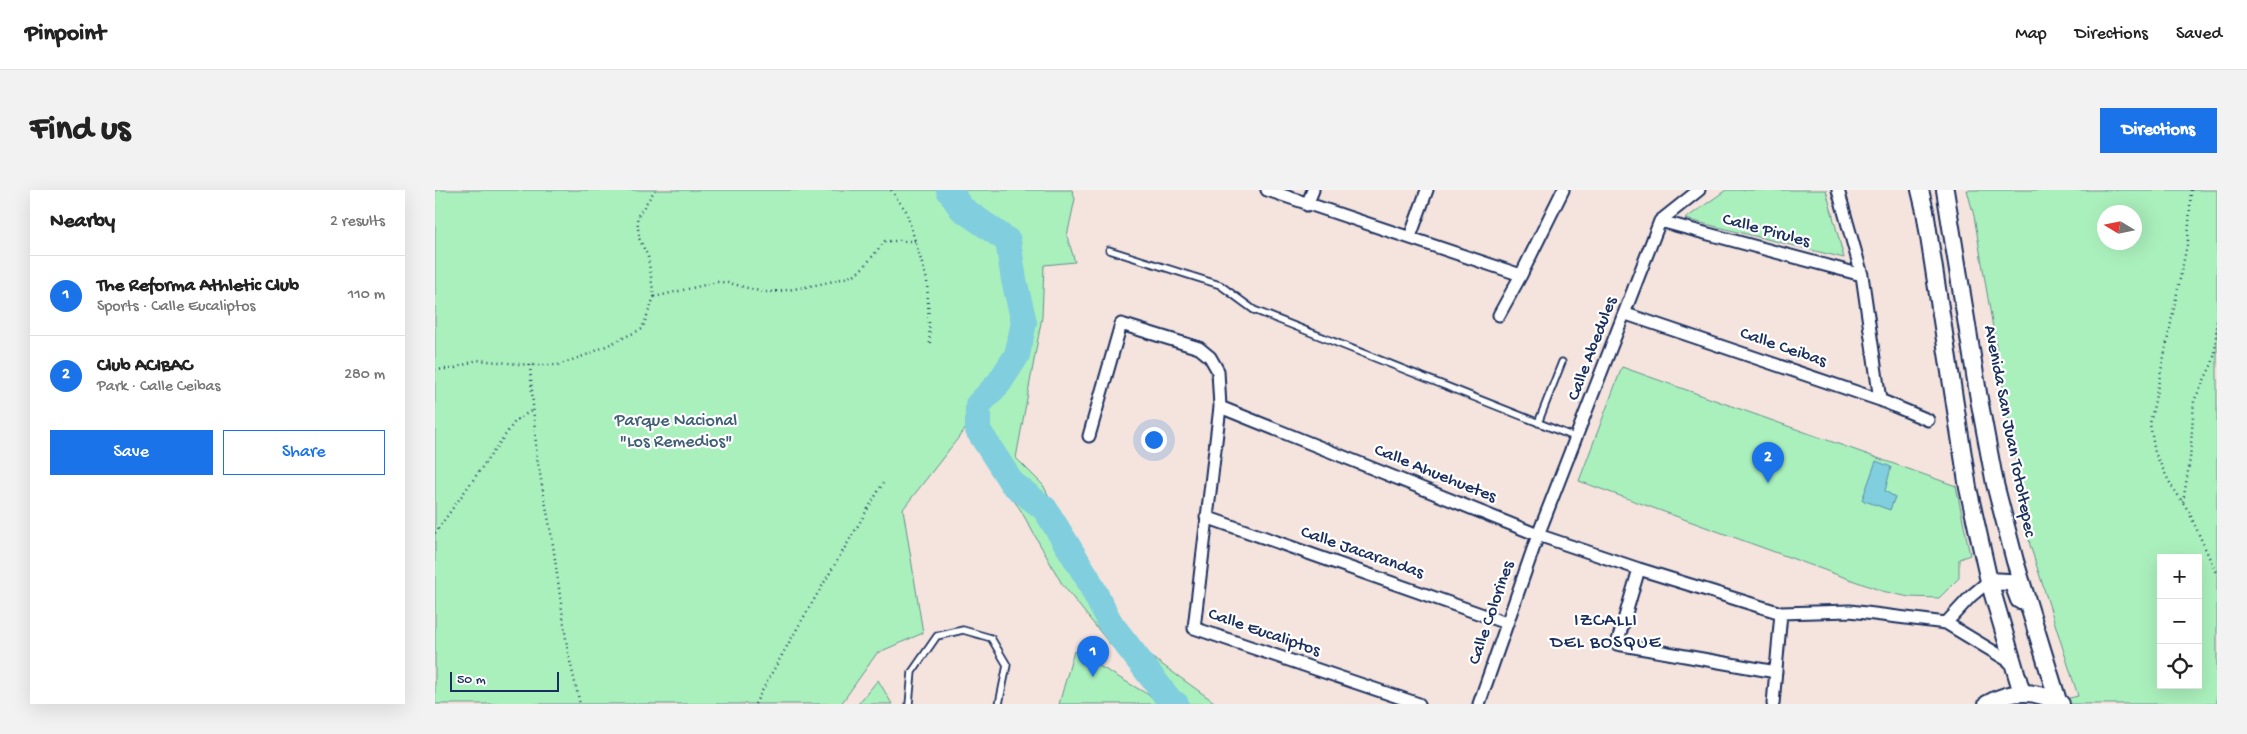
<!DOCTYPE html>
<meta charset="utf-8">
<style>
:root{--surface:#fff;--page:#f2f2f2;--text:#222;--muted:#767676;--line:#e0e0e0;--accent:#1a73e8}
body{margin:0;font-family:"Gochi Hand",sans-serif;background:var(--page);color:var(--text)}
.controls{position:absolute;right:15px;bottom:15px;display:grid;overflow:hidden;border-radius:0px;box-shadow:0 5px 20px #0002}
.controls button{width:45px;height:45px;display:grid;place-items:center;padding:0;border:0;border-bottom:1px solid var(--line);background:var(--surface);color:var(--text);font:25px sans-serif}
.compass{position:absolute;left:1662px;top:15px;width:45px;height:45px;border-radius:50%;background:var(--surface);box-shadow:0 5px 20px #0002;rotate:280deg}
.scale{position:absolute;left:15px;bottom:12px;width:109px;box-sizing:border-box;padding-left:5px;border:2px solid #1b2f5e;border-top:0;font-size:14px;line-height:18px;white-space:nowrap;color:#1b2f5e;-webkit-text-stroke:4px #fff;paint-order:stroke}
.you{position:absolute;left:718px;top:249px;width:18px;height:18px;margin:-12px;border:4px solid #fff;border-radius:50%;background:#1a73e8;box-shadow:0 0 0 8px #1a73e833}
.badge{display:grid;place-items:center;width:32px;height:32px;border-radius:50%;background:var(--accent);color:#fff;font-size:16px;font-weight:700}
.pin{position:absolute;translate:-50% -41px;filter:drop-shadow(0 1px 2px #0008)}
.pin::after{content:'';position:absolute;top:26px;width:18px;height:15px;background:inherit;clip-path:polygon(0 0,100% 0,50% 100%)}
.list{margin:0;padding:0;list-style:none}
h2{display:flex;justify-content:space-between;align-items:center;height:65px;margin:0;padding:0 20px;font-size:21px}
h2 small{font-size:16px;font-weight:400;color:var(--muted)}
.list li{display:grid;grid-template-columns:32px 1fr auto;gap:15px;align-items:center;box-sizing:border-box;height:80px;padding:0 20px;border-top:1px solid var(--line)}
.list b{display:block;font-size:19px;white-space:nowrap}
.list p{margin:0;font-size:16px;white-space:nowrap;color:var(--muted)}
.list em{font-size:16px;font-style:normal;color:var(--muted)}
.actions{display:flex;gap:10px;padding:15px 20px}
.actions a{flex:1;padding:11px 0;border:1px solid var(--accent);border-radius:0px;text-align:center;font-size:18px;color:var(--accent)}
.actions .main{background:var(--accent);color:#fff}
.icon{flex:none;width:28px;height:28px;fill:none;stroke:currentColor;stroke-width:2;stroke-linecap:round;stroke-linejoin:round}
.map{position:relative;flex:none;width:1782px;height:514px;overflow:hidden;border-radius:0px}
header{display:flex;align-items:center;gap:30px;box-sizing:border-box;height:70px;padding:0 25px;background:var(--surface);border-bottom:1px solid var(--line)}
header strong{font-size:24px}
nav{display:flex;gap:28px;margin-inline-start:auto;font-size:18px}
.intro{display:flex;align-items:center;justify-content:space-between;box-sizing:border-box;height:120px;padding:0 30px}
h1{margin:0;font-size:35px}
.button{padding:12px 22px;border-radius:0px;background:var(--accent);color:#fff;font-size:18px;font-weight:700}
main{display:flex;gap:30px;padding:0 30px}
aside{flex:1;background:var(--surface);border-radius:0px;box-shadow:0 5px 20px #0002}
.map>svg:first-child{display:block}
.green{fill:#aaf0bc;stroke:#62908d;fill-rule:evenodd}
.water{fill:#80cede;stroke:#588eab}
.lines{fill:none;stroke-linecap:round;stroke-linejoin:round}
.river{stroke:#80cede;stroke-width:26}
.service-casing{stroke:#1b2f5e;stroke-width:9}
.minor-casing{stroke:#1b2f5e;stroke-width:15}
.secondary-casing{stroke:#1b2f5e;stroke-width:20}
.path{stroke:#1b2f5e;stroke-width:2.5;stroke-dasharray:1 4;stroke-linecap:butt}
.service{stroke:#fff;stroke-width:5.5}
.minor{stroke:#fff;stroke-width:11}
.secondary{stroke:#fff;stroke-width:16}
.labels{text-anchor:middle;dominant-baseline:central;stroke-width:4.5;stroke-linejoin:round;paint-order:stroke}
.street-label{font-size:18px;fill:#1b2f5e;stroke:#fff}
.park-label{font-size:18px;fill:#3f5f76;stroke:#fff}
.neighbourhood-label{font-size:19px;letter-spacing:1px;fill:#1b2f5e;stroke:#fff}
</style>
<header>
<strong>Pinpoint</strong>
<nav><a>Map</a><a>Directions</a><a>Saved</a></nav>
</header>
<div class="intro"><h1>Find us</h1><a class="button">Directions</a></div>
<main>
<aside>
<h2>Nearby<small>2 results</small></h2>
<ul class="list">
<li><span class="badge">1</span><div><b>The Reforma Athletic Club</b><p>Sports · Calle Eucaliptos</p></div><em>110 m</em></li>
<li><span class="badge">2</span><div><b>Club ACIBAC</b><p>Park · Calle Ceibas</p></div><em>280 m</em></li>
</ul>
<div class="actions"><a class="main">Save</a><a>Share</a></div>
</aside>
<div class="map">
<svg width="1782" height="514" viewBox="0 0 1782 514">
<rect width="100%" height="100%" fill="#f4e4dd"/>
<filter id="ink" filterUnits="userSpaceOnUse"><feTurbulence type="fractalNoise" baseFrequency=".02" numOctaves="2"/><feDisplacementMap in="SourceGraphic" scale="10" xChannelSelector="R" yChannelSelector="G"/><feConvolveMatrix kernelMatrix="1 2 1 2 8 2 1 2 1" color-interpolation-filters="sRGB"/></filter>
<g filter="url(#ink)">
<path class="green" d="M0,0H637L640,9L632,46L640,72L609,75L607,127L581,268L608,295L635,347L708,461L782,514H734L725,509L674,453L627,394L585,319L555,278L541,225L468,319L488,443L442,463L406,514H0Z
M1291,0H1391L1409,68L1250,29Z
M1532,0H1782V514H1610L1643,506L1595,355L1539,26ZM1670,22H1700V52H1670ZM1726,368H1763V495H1726Z
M1187,177L1521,296L1535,365L1524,369V388L1504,408L1474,407L1447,401L1144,291Z
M639,461L729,514H624Z
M443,490L457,514H423Z"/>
<path class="water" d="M1441,271L1456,277L1450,301L1460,307L1455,320L1427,310Z"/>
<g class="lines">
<path class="river" d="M514,0L526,18L573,51L579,90L589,132L582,165L564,193L543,215V240L577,293L610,319L652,387L675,433L736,512L741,514"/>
<defs>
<path id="service" d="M674,60L785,95L819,120L1142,248
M1103,233L1127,172
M474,514L477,482L502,446L528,440L556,448L572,475L564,514"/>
<path id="minor" d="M832,0L1086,85
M1403,0L1427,85L1445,210
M872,15L878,0
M1225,31L1427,85
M975,47L992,0
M1191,124L1445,210L1493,230
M1064,125L1086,85L1128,0
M785,217L1103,345L1204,379L1346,423L1415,421L1511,433L1579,474
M654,246L686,134L764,158L775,167L783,181L785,217L759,438L984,514
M771,327L1071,433
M1204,379L1182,454L1341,482
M1511,433L1536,406L1554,391
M1044,514L1103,345L1225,31L1264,0
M1338,514L1346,423"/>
<path id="secondary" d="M1485,0L1490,21L1533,298L1554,391L1587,503
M1510,0L1544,209L1560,294L1580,371L1623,511L1626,514
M1554,391L1573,392L1578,394L1584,410
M1552,514C1575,500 1603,499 1625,514"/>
</defs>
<use href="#service" class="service-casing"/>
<use href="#minor" class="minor-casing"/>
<use href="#secondary" class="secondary-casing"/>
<path class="path" d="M456,0L471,21L492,90L495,155
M1756,0L1753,50L1715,234L1720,263L1735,293L1754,322L1782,385
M219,107L282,92C299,92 314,100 331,102C343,103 413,90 422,83C431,76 442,60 450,51H480
M95,175L102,268L117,348L133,463L145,514
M0,180L20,178L42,170L95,175H123L154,164L207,139L219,107L213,67L204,48L202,27L220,0
M1748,312L1755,269L1759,211L1777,174L1780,163L1782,128
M0,343L81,230L98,220
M320,514C360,439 405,367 448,293"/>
<use href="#service" class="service"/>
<use href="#minor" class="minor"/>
<use href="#secondary" class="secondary"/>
</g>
</g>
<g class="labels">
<g class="street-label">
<text transform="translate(1331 41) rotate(15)">Calle Pirules</text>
<text transform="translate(1348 158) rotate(19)">Calle Ceibas</text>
<text transform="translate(1158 159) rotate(-69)">Calle Abedules</text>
<text transform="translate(1574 241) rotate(79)">Avenida San Juan Totoltepec</text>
<text transform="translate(1000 284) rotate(22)">Calle Ahuehuetes</text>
<text transform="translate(927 363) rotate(19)">Calle Jacarandas</text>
<text transform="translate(1057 423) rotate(-71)">Calle Colorines</text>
<text transform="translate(829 443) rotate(19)">Calle Eucaliptos</text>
</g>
<g class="park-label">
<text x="241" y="231">Parque Nacional<tspan x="241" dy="21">"Los Remedios"</tspan></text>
</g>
<g class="neighbourhood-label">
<text x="1171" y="431">IZCALLI<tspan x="1171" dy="22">DEL BOSQUE</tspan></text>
</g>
</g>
</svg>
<div class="controls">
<button>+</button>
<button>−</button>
<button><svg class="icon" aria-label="locate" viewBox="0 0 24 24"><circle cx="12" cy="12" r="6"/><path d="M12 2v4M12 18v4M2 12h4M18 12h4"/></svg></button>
</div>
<svg class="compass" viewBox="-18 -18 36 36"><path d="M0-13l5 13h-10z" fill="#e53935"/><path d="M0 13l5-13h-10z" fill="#767676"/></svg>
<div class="scale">50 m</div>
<div class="you"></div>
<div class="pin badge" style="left:658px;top:487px">1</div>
<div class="pin badge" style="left:1333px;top:293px">2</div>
</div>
</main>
